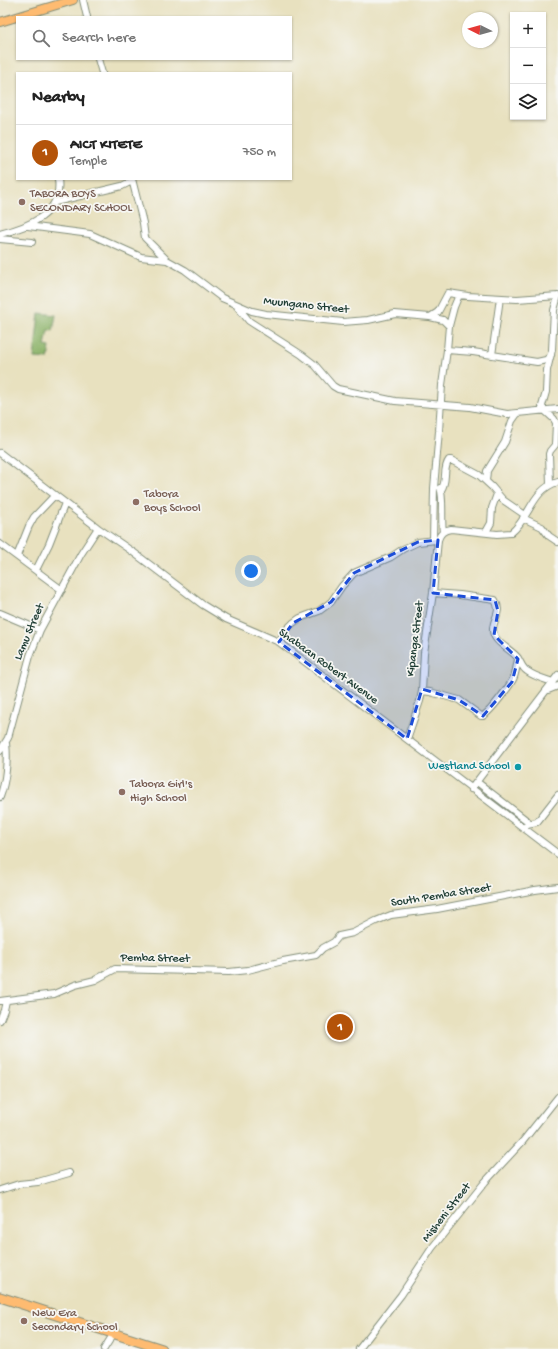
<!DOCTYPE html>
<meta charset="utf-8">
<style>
:root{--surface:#fff;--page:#f2f2f2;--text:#222;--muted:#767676;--line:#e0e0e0;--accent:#b45309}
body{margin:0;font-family:"Gochi Hand",sans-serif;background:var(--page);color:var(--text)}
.controls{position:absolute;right:12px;top:12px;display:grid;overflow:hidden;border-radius:0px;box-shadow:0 1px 3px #0004}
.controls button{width:36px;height:36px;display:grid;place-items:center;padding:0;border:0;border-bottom:1px solid var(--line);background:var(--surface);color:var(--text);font:20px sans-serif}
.compass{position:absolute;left:462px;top:12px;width:36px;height:36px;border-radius:50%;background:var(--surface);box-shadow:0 1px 3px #0004;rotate:275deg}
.you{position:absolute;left:251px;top:571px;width:14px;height:14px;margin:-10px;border:3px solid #fff;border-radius:50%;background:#1a73e8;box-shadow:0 0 0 6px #1a73e833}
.badge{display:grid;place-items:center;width:26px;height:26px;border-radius:50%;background:var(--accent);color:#fff;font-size:13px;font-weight:700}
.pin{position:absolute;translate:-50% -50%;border:2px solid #fff;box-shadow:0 1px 4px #0006}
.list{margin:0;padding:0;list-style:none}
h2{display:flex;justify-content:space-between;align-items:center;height:52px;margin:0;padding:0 16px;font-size:17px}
h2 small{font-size:13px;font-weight:400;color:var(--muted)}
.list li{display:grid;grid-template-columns:26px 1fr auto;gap:12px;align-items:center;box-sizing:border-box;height:56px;padding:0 16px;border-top:1px solid var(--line)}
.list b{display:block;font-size:15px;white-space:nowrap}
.list p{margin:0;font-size:13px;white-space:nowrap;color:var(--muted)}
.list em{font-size:13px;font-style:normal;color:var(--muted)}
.icon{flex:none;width:22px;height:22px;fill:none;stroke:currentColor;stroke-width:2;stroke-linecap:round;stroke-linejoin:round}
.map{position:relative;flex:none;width:558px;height:1349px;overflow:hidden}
.search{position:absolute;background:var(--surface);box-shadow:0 1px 3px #0004;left:16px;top:16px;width:276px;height:44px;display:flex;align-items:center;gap:10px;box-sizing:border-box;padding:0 14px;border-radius:0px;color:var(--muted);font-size:15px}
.panel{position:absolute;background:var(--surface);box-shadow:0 1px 3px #0004;left:16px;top:72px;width:276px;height:108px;border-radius:0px}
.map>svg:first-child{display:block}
.forest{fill:#8cb369;stroke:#56784e}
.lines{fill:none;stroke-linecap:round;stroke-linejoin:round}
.minor-casing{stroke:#848f7a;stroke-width:8}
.major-casing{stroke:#848f7a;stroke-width:10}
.highway-casing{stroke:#848f7a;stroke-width:11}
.minor{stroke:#fff;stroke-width:6}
.major{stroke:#febb71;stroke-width:8}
.highway{stroke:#febb71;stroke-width:9}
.marked{fill:#1d4ed8;fill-opacity:0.2;stroke:#1d4ed8;stroke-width:3;stroke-dasharray:8 5;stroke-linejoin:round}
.education-dot{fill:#8d6e63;stroke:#f6f6f2;stroke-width:1.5}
.culture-dot{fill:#0f9aa8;stroke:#f6f6f2;stroke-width:1.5}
.labels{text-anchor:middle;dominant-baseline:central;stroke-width:3.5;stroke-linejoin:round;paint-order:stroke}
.education-label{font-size:12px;fill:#785e54;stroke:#f6f6f2;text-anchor:start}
.street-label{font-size:12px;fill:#1f3d34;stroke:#f6f6f2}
.culture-label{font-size:12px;fill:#0d838f;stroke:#f6f6f2;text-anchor:end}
</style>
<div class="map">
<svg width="558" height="1349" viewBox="0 0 558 1349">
<rect width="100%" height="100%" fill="#f6f6f2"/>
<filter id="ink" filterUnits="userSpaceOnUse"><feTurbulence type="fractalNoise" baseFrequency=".025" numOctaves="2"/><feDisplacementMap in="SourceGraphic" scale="8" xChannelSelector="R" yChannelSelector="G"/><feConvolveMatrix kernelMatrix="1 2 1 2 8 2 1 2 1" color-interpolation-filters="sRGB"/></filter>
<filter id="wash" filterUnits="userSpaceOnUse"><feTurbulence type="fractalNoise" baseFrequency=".012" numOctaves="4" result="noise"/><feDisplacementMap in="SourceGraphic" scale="16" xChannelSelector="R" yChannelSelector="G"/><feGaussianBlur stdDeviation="0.9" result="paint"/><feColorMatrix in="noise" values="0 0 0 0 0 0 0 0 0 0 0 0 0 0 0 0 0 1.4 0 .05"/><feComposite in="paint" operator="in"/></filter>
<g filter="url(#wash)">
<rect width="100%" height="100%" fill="#e8e1bf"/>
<path class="forest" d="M39,313L56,315L53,331L48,330L45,346L50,347L48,359L34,358Z"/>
</g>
<g filter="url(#ink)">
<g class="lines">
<defs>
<path id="minor" d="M83,0L87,17
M98,59L102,73
M132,179L143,223L145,238L167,260
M55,202L122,186L132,181
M28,226L90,234L141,257L167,260L185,270L222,298L252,311L266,314L343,322L368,320L395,314L430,317L438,312L448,293L468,296L517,299L558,296
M0,234C28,227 63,214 58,179
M0,239L32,242
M236,305L249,321L302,355L315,365L333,386L338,389L395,401L470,407L507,414L558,409
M430,317L443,320L449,326
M447,350L473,352L537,362L546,360L551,355
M492,355L500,298
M0,453L98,528L133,552L203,605L226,619L279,642L558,854
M486,481L487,471L505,442L512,421L517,414
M550,484L549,454L550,451L555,445L556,423L554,419L543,409L542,406L546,392L547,370L552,350L554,310L558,296
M440,488C444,496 441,520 443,532
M441,490C448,481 442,469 449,460H451L479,475L492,487L503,500L525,515
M523,518L542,527L549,536L558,542
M486,532L491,523L492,508L497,494
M433,540L434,488L439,431L442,385L447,350L449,326L454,307L459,295
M0,544L62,590
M17,556L29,526L34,517L55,495
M36,570L49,544L65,503
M433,593L460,595L495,600C503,613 492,619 493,631C494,643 511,649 518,658C521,663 522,668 527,671C535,677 544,679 553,682
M0,613L40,630
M279,642L285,631L293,623L300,618L319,611L331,602L342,586L354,573L391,557L403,549L418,542L436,540
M548,690L558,686
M422,691L430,692L459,700L481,716H483C490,712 511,685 514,677C516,671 517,665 518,659
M407,739L420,701L422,691L424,653L433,593L438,540C440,534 443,530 451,529L497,534L511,533C530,518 532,489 558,482
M0,751L8,738L30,656L40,630L81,554L98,528
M477,782L530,823
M471,789L558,675
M0,797C6,781 8,760 6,743
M527,824L537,822L558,795
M0,1001L54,994L75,985L95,980L115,969L229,972L248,970L283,961L316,955L323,948L334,942L339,936L353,933L376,921L391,915L437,909L535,890L558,887
M0,1020L4,1010L6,1001
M0,1190L19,1184L38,1182L69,1173
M104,1349L114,1333
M359,1349L401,1295L432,1248L485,1182L523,1141L558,1097"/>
<path id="major" d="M0,22L73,0"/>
<path id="highway" d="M0,1297L162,1349"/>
</defs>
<use href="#minor" class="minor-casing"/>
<use href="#major" class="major-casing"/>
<use href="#highway" class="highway-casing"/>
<use href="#minor" class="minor"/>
<use href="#major" class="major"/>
<use href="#highway" class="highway"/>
</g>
</g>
<path class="marked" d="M438,540L433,593L495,600L498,611L494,635L518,659L512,682L483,716L459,700L422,689L407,739L279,642L293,623L331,602L354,573L418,542Z"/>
<g class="education-dot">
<circle cx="22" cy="202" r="4"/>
<circle cx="136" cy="502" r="4"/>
<circle cx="122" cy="792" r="4"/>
<circle cx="24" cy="1321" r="4"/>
</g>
<circle class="culture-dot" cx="518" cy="767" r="4"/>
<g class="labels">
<g class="education-label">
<text x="30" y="195">TABORA BOYS<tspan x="30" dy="14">SECONDARY SCHOOL</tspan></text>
<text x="144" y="495">Tabora<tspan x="144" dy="14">Boys School</tspan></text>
<text x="130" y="785">Tabora Girl's<tspan x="130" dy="14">High School</tspan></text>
<text x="32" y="1314">New Era<tspan x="32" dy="14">Secondary School</tspan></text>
</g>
<g class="street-label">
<text transform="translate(306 306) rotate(6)">Muungano Street</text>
<text transform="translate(30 632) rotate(-67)">Lamu Street</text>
<text transform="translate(416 639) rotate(-83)">Kipanga Street</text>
<text transform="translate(328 667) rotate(36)">Shabaan Robert Avenue</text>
<text transform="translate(441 896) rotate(-9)">South Pemba Street</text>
<text transform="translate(155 959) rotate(1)">Pemba Street</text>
<text transform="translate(447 1213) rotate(-52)">Misheni Street</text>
</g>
<g class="culture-label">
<text x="510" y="767">Westland School</text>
</g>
</g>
</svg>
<div class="controls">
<button>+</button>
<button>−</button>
<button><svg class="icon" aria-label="layers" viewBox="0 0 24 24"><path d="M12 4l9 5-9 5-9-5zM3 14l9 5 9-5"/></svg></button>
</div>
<svg class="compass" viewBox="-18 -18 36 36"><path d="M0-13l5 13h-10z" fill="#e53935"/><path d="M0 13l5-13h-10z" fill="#767676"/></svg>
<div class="you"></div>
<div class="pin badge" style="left:340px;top:1027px">1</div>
<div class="search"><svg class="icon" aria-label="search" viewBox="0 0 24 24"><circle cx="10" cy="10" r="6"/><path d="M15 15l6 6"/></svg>Search here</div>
<section class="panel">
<h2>Nearby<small></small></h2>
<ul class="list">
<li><span class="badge">1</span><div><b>AICT KITETE</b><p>Temple</p></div><em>750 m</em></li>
</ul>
</section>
</div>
